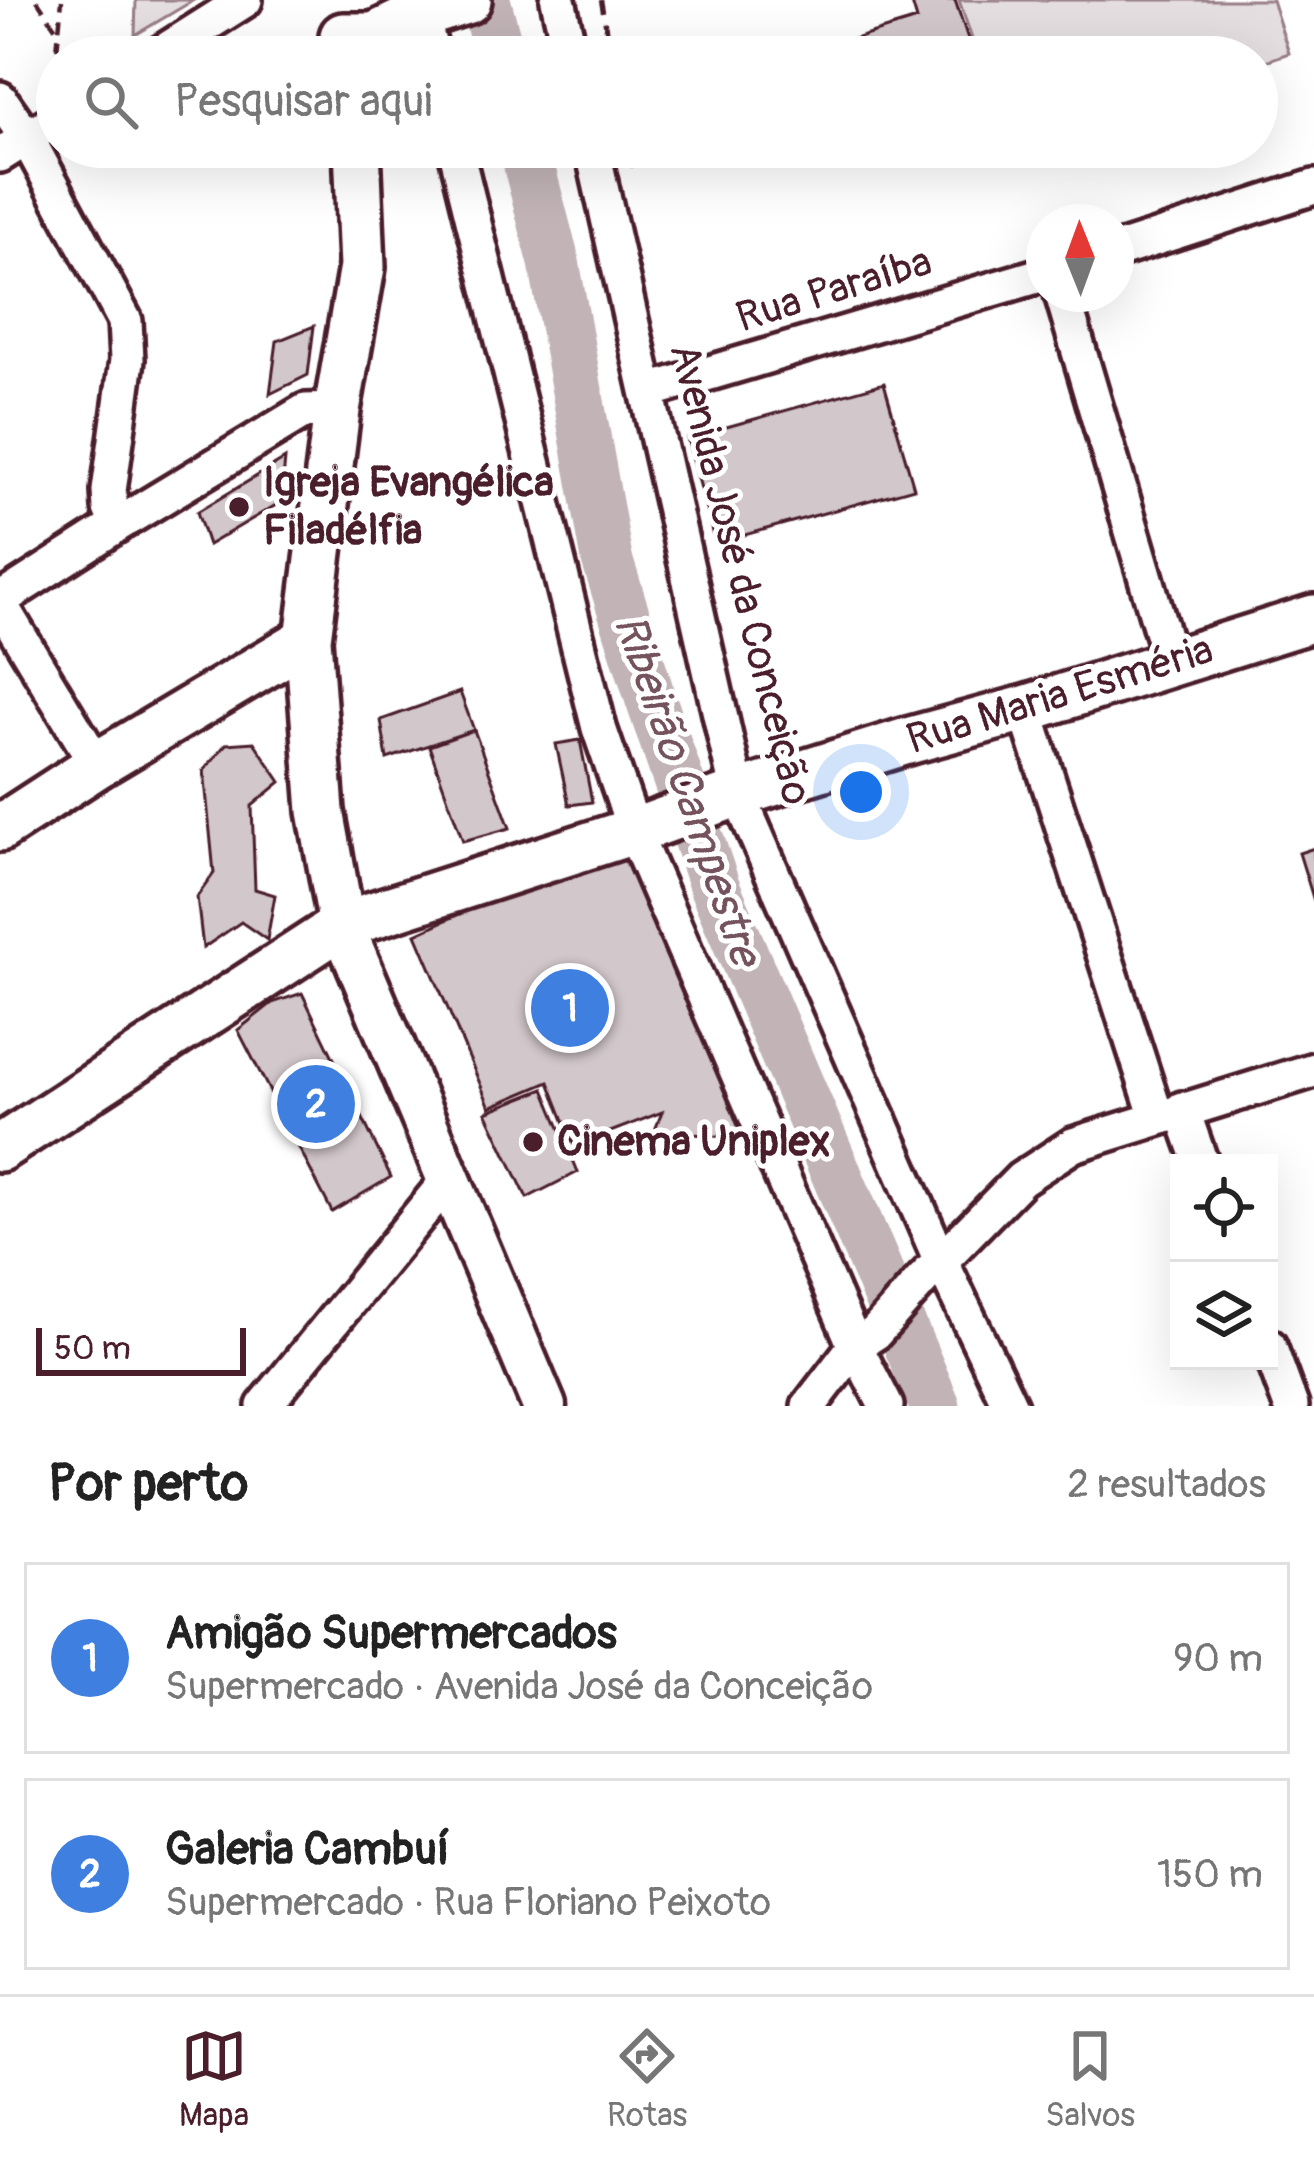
<!DOCTYPE html>
<html lang="pt">
<meta charset="utf-8">
<style>
:root{--surface:#fff;--page:#f2f2f2;--text:#222;--muted:#767676;--line:#e0e0e0;--accent:#4a1f2b}
body{margin:0;font-family:Pangolin,sans-serif;background:var(--page);color:var(--text)}
.controls{position:absolute;right:36px;bottom:36px;display:grid;overflow:hidden;border-radius:0px;box-shadow:0 12px 48px #0002}
.controls button{width:108px;height:108px;display:grid;place-items:center;padding:0;border:0;border-bottom:3px solid var(--line);background:var(--surface);color:var(--text);font:60px sans-serif}
.compass{position:absolute;left:1026px;top:204px;width:108px;height:108px;border-radius:50%;background:var(--surface);box-shadow:0 12px 48px #0002;rotate:359deg}
.scale{position:absolute;left:36px;bottom:30px;width:210px;box-sizing:border-box;padding-left:12px;border:6px solid #4a1f2b;border-top:0;font-size:33px;line-height:42px;white-space:nowrap;color:#4a1f2b;-webkit-text-stroke:9px #fff;paint-order:stroke}
.you{position:absolute;left:861px;top:792px;width:42px;height:42px;margin:-30px;border:9px solid #fff;border-radius:50%;background:#1a73e8;box-shadow:0 0 0 18px #1a73e833}
.badge{display:grid;place-items:center;width:78px;height:78px;border-radius:50%;background:var(--accent);color:#fff;font-size:39px;font-weight:700}
.pin{position:absolute;translate:-50% -50%;border:6px solid #fff;box-shadow:0 3px 12px #0006}
.list{margin:0;padding:0;list-style:none}
h2{display:flex;justify-content:space-between;align-items:center;height:156px;margin:0;padding:0 48px;font-size:51px}
h2 small{font-size:39px;font-weight:400;color:var(--muted)}
.list li{display:grid;grid-template-columns:78px 1fr auto;gap:36px;align-items:center;box-sizing:border-box;height:192px;margin:0 24px 24px;padding:0 24px;border:3px solid var(--line);border-radius:0px}
.list b{display:block;font-size:45px;white-space:nowrap}
.list p{margin:0;font-size:39px;white-space:nowrap;color:var(--muted)}
.list em{font-size:39px;font-style:normal;color:var(--muted)}
.icon{flex:none;width:66px;height:66px;fill:none;stroke:currentColor;stroke-width:2;stroke-linecap:round;stroke-linejoin:round}
.map{position:relative;flex:none;width:1314px;height:1406px;overflow:hidden}
.search{position:absolute;background:var(--surface);box-shadow:0 12px 48px #0002;left:36px;right:36px;top:36px;height:132px;display:flex;align-items:center;gap:30px;box-sizing:border-box;padding:0 42px;border-radius:66px;color:var(--muted);font-size:45px}
.sheet{height:588px;background:var(--surface)}
nav{display:flex;justify-content:space-around;align-items:center;box-sizing:border-box;height:168px;border-top:3px solid var(--line);background:var(--surface);font-size:33px;color:var(--muted)}
nav a{display:grid;justify-items:center;gap:6px}
nav .on{color:var(--accent)}
.map>svg:first-child{display:block}
.green{fill:#e5dee0;stroke:#987e86;stroke-width:3}
.lines{fill:none;stroke-linecap:round;stroke-linejoin:round}
.river{stroke:#c1b3b6;stroke-width:51}
.building{fill:#d2c7cb;stroke:#4a1f2b;stroke-width:3}
.minor-casing{stroke:#4a1f2b;stroke-width:42}
.tertiary-casing{stroke:#4a1f2b;stroke-width:51}
.secondary-casing{stroke:#4a1f2b;stroke-width:54}
.path{stroke:#4a1f2b;stroke-width:4.5;stroke-dasharray:12 9;stroke-linecap:butt}
.minor{stroke:#fff;stroke-width:33}
.tertiary{stroke:#fff;stroke-width:42}
.secondary{stroke:#fff;stroke-width:45}
.poi-dot{fill:#4a1f2b;stroke:#fff;stroke-width:4.5}
.labels{text-anchor:middle;dominant-baseline:central;stroke-width:10;stroke-linejoin:round;paint-order:stroke}
.street-label{font-size:42px;fill:#4a1f2b;stroke:#fff}
.poi-label{font-size:42px;font-weight:bold;fill:#4a1f2b;stroke:#fff;text-anchor:start}
.water-label{font-size:45px;font-style:italic;fill:#74535c;stroke:#fff}
</style>
<div class="map">
<svg width="1314" height="1406" viewBox="0 0 1314 1406">
<rect width="100%" height="100%" fill="#fff"/>
<filter id="ink" filterUnits="userSpaceOnUse"><feTurbulence type="fractalNoise" baseFrequency=".00833" numOctaves="2"/><feDisplacementMap in="SourceGraphic" scale="24" xChannelSelector="R" yChannelSelector="G"/><feConvolveMatrix kernelMatrix="1 2 1 2 8 2 1 2 1" color-interpolation-filters="sRGB"/></filter>
<g filter="url(#ink)">
<path class="green" d="M136,0H194L135,35Z
M959,0H1272L1289,53L1257,64V57H978Z"/>
<g class="lines">
<path class="river" d="M485,0L500,57
M524,147L554,262L607,559L650,697L715,888L935,1406"/>
</g>
<path class="building" d="M911,0H955L974,57H795L917,20Z
M628,147H693L632,166Z
M314,326L308,375L270,394L277,341Z
M884,383L914,488L716,543L687,438Z
M285,459L281,502L208,545L197,512Z
M460,692L474,730L387,759L381,720Z
M474,730L510,828L463,841L429,746Z
M580,740L592,802L569,805L556,744Z
M254,742L281,782L252,806L255,889L275,895L267,940L241,922L203,948L197,897L214,873L204,770L226,744Z
M629,845L743,1139L655,1130L662,1112L574,1146L549,1082L490,1107L416,934L519,887Z
M1314,848V901L1299,853Z
M302,993L391,1177L332,1212L238,1030L272,1003Z
M544,1089L578,1172L527,1198L486,1112Z"/>
<g class="lines">
<defs>
<path id="minor" d="M417,0L433,57
M558,0L571,57
M155,57L245,0
M0,99L27,138L125,321L127,360L109,491L110,508L117,525
M455,147L599,728L639,844L855,1346L886,1406
M592,147L738,794L941,1261L1010,1406
M0,155L57,119
M1116,251L1314,187
M1062,294L1171,663
M649,391L1044,274
M0,600L117,525L305,411L337,410
M0,604L97,765
M1025,709L1157,1118
M1182,1109L1201,1163
M1269,1346L1291,1406
M264,1406L448,1180
M809,1406L855,1346L875,1333L923,1279L1021,1179L1073,1145L1314,1070"/>
<path id="tertiary" d="M342,925L544,1406"/>
<path id="secondary" d="M343,36H374L409,19L468,0
M0,828L97,765L308,639
M342,925L321,811L308,639L337,410L362,267L357,147
M0,1148L342,925L649,826L728,797L904,742L1025,709L1314,618"/>
</defs>
<use href="#minor" class="minor-casing"/>
<use href="#tertiary" class="tertiary-casing"/>
<use href="#secondary" class="secondary-casing"/>
<path class="path" d="M37,0L57,30
M601,0L611,57
M53,91L62,0
M627,147L630,164"/>
<use href="#minor" class="minor"/>
<use href="#tertiary" class="tertiary"/>
<use href="#secondary" class="secondary"/>
</g>
</g>
<g class="poi-dot">
<circle cx="239" cy="507" r="12"/>
<circle cx="533" cy="1142" r="12"/>
</g>
<g class="labels">
<g class="street-label">
<text transform="translate(834 290) rotate(-17)">Rua Paraíba</text>
<text transform="translate(740 574) rotate(76)">Avenida José da Conceição</text>
<text transform="translate(1060 695) rotate(-17)">Rua Maria Esméria</text>
</g>
<g class="poi-label">
<text x="263" y="483">Igreja Evangélica<tspan x="263" dy="48">Filadélfia</tspan></text>
<text x="557" y="1142">Cinema Uniplex</text>
</g>
<g class="water-label">
<text transform="translate(687 790) rotate(71)">Ribeirão Campestre</text>
</g>
</g>
</svg>
<div class="controls">
<button><svg class="icon" aria-label="locate" viewBox="0 0 24 24"><circle cx="12" cy="12" r="6"/><path d="M12 2v4M12 18v4M2 12h4M18 12h4"/></svg></button>
<button><svg class="icon" aria-label="layers" viewBox="0 0 24 24"><path d="M12 4l9 5-9 5-9-5zM3 14l9 5 9-5"/></svg></button>
</div>
<svg class="compass" viewBox="-18 -18 36 36"><path d="M0-13l5 13h-10z" fill="#e53935"/><path d="M0 13l5-13h-10z" fill="#767676"/></svg>
<div class="scale">50 m</div>
<div class="you"></div>
<div class="pin badge" style="left:570px;top:1008px;background:#3f7fe0">1</div>
<div class="pin badge" style="left:316px;top:1104px;background:#3f7fe0">2</div>
<div class="search"><svg class="icon" aria-label="search" viewBox="0 0 24 24"><circle cx="10" cy="10" r="6"/><path d="M15 15l6 6"/></svg>Pesquisar aqui</div>
</div>
<section class="sheet">
<h2>Por perto<small>2 resultados</small></h2>
<ul class="list">
<li><span class="badge" style="background:#3f7fe0">1</span><div><b>Amigão Supermercados</b><p>Supermercado · Avenida José da Conceição</p></div><em>90 m</em></li>
<li><span class="badge" style="background:#3f7fe0">2</span><div><b>Galeria Cambuí</b><p>Supermercado · Rua Floriano Peixoto</p></div><em>150 m</em></li>
</ul>
</section>
<nav>
<a class="on"><svg class="icon" aria-label="map" viewBox="0 0 24 24"><path d="M3 6l6-2 6 2 6-2v14l-6 2-6-2-6 2zM9 4v14M15 6v14"/></svg>Mapa</a>
<a><svg class="icon" aria-label="directions" viewBox="0 0 24 24"><path d="M12 3l9 9-9 9-9-9zM9 14v-3h6M13 9l2 2-2 2"/></svg>Rotas</a>
<a><svg class="icon" aria-label="saved" viewBox="0 0 24 24"><path d="M7 4h10v16l-5-4-5 4z"/></svg>Salvos</a>
</nav>
